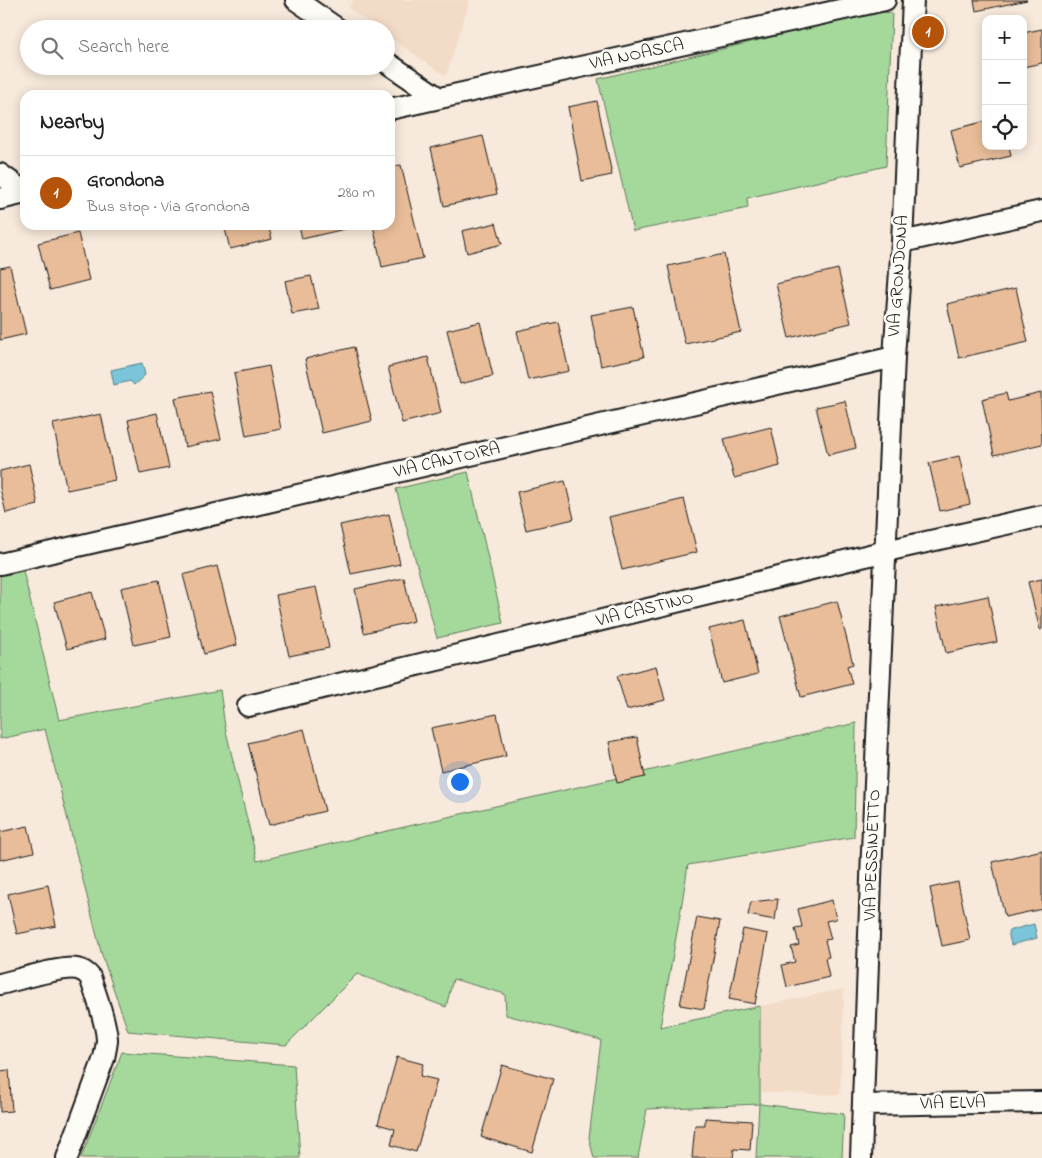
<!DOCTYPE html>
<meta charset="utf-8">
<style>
:root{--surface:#fff;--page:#f6f6f6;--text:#222;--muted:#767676;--line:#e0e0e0;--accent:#b45309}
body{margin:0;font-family:"Indie Flower",sans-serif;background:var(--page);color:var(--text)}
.controls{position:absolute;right:15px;top:15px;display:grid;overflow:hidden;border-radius:10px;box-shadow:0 2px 12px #0003}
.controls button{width:45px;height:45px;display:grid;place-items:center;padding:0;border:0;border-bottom:1px solid var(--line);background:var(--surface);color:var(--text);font:25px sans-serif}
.you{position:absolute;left:459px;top:781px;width:18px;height:18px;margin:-12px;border:4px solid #fff;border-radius:50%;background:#1a73e8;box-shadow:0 0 0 8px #1a73e833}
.badge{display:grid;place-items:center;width:32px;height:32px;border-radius:50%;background:var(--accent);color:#fff;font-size:16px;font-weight:700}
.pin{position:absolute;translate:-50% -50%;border:2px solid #fff;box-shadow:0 1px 5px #0006}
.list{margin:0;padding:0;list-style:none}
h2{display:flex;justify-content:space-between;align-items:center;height:65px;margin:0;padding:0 20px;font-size:21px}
h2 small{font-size:16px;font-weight:400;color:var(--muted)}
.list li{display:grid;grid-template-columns:32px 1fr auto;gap:15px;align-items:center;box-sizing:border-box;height:75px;padding:0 20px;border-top:1px solid var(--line)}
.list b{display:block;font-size:19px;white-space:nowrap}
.list p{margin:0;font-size:16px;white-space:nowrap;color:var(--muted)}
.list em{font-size:16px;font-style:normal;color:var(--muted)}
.icon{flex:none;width:28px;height:28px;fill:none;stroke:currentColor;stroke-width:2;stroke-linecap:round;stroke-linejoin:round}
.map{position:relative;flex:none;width:1042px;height:1158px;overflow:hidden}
.search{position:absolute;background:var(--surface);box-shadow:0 2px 12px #0003;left:20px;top:20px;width:375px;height:55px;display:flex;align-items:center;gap:12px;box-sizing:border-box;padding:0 18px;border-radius:28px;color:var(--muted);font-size:19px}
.panel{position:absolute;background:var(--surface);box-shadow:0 2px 12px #0003;left:20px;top:90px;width:375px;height:140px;border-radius:15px}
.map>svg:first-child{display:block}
.built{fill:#f3dcc7}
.green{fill:#a5d99c;stroke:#607a5c}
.water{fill:#7ac5d9;stroke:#54818d}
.building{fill:#e9bd99;stroke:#1c1c1c}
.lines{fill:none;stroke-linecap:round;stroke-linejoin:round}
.street-casing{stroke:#1c1c1c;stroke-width:24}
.street{stroke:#fdfcf7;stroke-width:20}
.labels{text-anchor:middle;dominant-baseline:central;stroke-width:5;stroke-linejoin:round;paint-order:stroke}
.street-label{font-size:18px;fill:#1c1c1c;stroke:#fdfcf7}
</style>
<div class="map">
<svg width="1042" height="1158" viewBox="0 0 1042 1158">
<rect width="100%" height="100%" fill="#f7e9db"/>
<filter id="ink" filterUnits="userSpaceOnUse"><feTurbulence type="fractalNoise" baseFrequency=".02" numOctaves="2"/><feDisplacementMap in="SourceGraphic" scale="10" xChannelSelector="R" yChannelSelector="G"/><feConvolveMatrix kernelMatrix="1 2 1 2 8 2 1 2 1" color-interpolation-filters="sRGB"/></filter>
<g filter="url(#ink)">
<path class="built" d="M353,0H470L446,76L386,35V29H378L348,8Z
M844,989L840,1095L760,1092V1006Z"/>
<path class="green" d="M883,12L892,13L886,166L747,198L748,208L633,231L598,79L866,14Z
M468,472L503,623L437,638L396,489Z
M23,571L59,720L220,690L225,727L257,861L856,723L854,837L688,865L680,915L660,1027L760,1006V1104L844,1114L842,1158H756L759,1104L647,1109L638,1158H594L589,1138L601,1040L506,1015L505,994L453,979L446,1007L357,974L286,1045L128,1031L101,952L45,729L0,739V576Z
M122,1052L294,1065L300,1158H81Z"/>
<path class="water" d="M142,363L145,375L134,385L130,381L114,385L111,370Z
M1034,924L1037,938L1011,945L1008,931Z"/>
<path class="building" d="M974,0H1027L976,11Z
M1042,29V63L1023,67V33Z
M597,101L612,175L582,181L568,107Z
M986,121V146H1009L1011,156L960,168L951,130Z
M483,136L497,194L444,206L431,148Z
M401,165L423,258L382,267L373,225H390V167Z
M496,223L502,244L467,253L462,231Z
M224,225H268L272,239L230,249Z
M299,225H348L349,228L302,239Z
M78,233L89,280L50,290L38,243Z
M724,254L741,332L685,344L668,266Z
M10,266L26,334L0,340V268Z
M838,269L851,323L789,338L776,284Z
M311,276L319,309L292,314L285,281Z
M1016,288L1028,342L959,358L947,304Z
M633,307L644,357L601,366L591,315Z
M480,322L493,376L460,384L447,330Z
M558,322L569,371L528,380L517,331Z
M354,347L372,421L322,433L305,359Z
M428,357L441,413L402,423L388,367Z
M269,366L281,429L246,436L234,373Z
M210,391L221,439L185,447L175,398Z
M1006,393L1008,401L1041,393L1042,444L994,455L982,399Z
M845,401L856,448L828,455L816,407Z
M157,413L169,468L140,474L128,420Z
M101,414L115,480L67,490L53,424Z
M771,427L780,466L734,478L724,439Z
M959,456L970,504L940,511L929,463Z
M29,464L38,505L6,513L0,488V471Z
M565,481L574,519L526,530L517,492Z
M684,499L697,552L622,570L609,517Z
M389,514L400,564L351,574L340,525Z
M217,566L237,645L204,654L183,575Z
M404,578L414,621L364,633L355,589Z
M1042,579V629L1040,630L1028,582Z
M159,580L171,637L134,645L121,588Z
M316,587L329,648L289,656L276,595Z
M92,592L105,639L67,649L54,602Z
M988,596L997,642L946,653L936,607Z
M837,601L853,664L847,666L852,684L801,697L780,616Z
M745,620L758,674L722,683L709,629Z
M656,666L665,700L627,710L617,676Z
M497,714L506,756L441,771L431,728Z
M304,729L325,811L269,825L248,743Z
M637,737L645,777L617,783L609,742Z
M28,826L34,852L0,860V832Z
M1042,850V909L1005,917L992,862Z
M958,882L970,940L942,946L930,888Z
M48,885L56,926L17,934L8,894Z
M778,899L775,920L748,915L751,902Z
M832,900L836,919L826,921L831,939L825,940L829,957L825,958L829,977L787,987L782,965L795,962L791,947L799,945L795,928L802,927L798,909Z
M697,917L720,921L704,1009L680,1005Z
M743,929L768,934L755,1004L729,999Z
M397,1057L423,1064L420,1076L437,1080L416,1152L391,1145L395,1129L378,1124Z
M502,1065L553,1079L532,1152L481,1137Z
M9,1070L12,1111L0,1112V1071Z
M705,1118L752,1121L750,1150L734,1149L733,1158H692L695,1125H705Z"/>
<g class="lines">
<defs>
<path id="street" d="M296,0L338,29
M386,62L439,98
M390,109L885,0
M0,174L25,192
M0,199L25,193
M902,242L1042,211
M0,564L894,357
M248,706L886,551L1042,516
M0,984C18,980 61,966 77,969C83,970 87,973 90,977C96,995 106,1021 107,1039C107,1045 105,1052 104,1058L67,1158
M863,1105L1042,1102
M861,1158L872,851L894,357L902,242L913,0"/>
</defs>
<use href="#street" class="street-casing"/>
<use href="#street" class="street"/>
</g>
</g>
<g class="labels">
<g class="street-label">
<text transform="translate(637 55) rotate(-12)">VIA NOASCA</text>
<text transform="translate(899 276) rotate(-86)">VIA GRONDONA</text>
<text transform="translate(447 461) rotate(-13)">VIA CANTOIRA</text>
<text transform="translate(645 610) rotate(-14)">VIA CASTINO</text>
<text transform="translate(873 855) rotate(-88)">VIA PESSINETTO</text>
<text transform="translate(953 1104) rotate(-1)">VIA ELVA</text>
</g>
</g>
</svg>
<div class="controls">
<button>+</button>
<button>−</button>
<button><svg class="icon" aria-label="locate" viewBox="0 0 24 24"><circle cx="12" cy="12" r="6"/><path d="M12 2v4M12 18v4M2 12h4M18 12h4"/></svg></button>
</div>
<div class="you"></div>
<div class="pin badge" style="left:928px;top:32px">1</div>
<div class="search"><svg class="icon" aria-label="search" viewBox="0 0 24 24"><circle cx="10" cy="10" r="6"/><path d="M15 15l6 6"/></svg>Search here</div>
<section class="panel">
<h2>Nearby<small></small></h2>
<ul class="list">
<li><span class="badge">1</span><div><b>Grondona</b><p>Bus stop · Via Grondona</p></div><em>280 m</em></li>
</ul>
</section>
</div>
